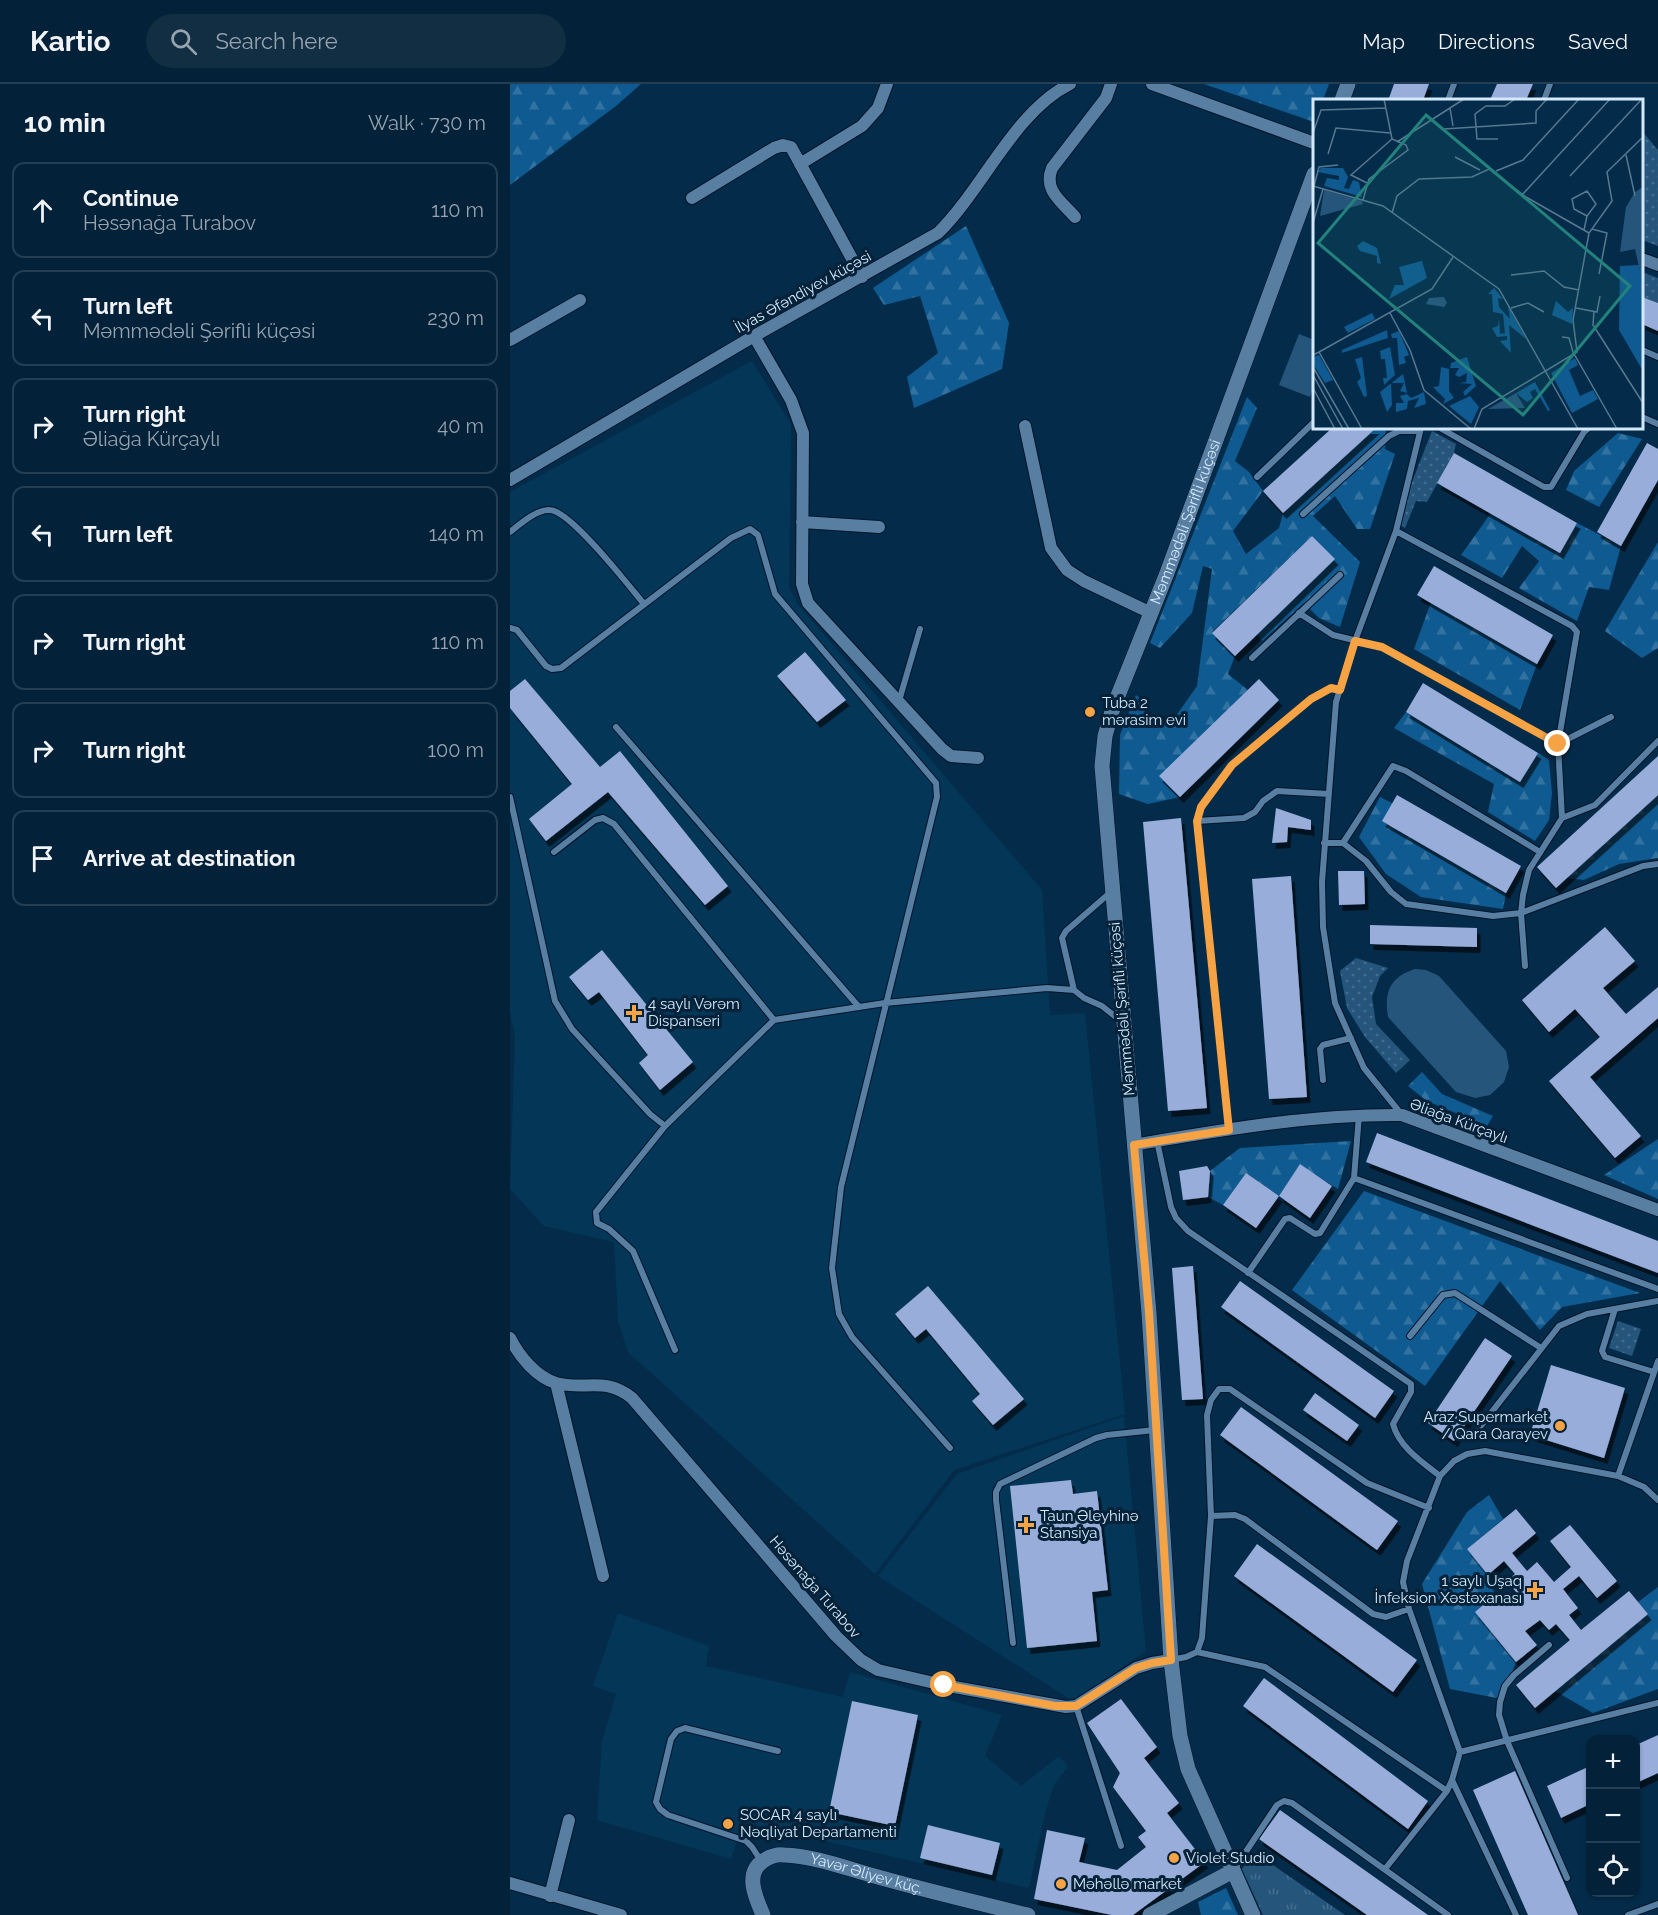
<!DOCTYPE html>
<meta charset="utf-8">
<style>
:root{--surface:#032138;--page:#112e43;--text:#f1f3f6;--muted:#97a3ae;--line:#243e53}
body{margin:0;font-family:Raleway,sans-serif;background:var(--page);color:var(--text)}
.controls{position:absolute;right:18px;bottom:18px;display:grid;overflow:hidden;border-radius:12px;box-shadow:0 2px 4px #0004}
.controls button{width:54px;height:54px;display:grid;place-items:center;padding:0;border:0;border-bottom:2px solid var(--line);background:var(--surface);color:var(--text);font:30px sans-serif}
.stop{position:absolute;width:18px;height:18px;margin:-14px;border:4px solid #f5a345;border-radius:50%;background:#fff}
.stop.end{background:#f5a345;border-color:#fff;box-shadow:0 2px 6px #0008}
.list{margin:0;padding:0;list-style:none}
h2{display:flex;justify-content:space-between;align-items:center;height:78px;margin:0;padding:0 24px;font-size:26px}
h2 small{font-size:20px;font-weight:400;color:var(--muted)}
.list li{display:grid;grid-template-columns:39px 1fr auto;gap:18px;align-items:center;box-sizing:border-box;height:96px;margin:0 12px 12px;padding:0 12px;border:2px solid var(--line);border-radius:12px}
.list b{display:block;font-size:22px;white-space:nowrap}
.list p{margin:0;font-size:20px;white-space:nowrap;color:var(--muted)}
.list em{font-size:20px;font-style:normal;color:var(--muted)}
.icon{flex:none;width:33px;height:33px;fill:none;stroke:currentColor;stroke-width:2;stroke-linecap:round;stroke-linejoin:round}
.map{position:relative;flex:none;width:1148px;height:1831px;overflow:hidden}
header{display:flex;align-items:center;gap:36px;box-sizing:border-box;height:84px;padding:0 30px;background:var(--surface);border-bottom:2px solid var(--line)}
header strong{font-size:28px}
nav{display:flex;gap:33px;margin-inline-start:auto;font-size:21px}
.search{width:420px;height:54px;background:var(--page);display:flex;align-items:center;gap:15px;box-sizing:border-box;padding:0 21px;border-radius:33px;color:var(--muted);font-size:22px}
main{display:flex}
aside{flex:1;background:var(--surface)}
.map>svg:first-child{display:block}
.built{fill:#043658}
.grass{fill:url(#grass-dots)}
.forest{fill:url(#forest-firs)}
.park{fill:url(#park-tufts)}
.pitch{fill:#26557c}
.building{fill:#99adda;filter:url(#shadow)}
.lines{fill:none;stroke-linecap:round;stroke-linejoin:round}
.service-casing{stroke:#00142a;stroke-width:8}
.minor-casing{stroke:#00142a;stroke-width:14}
.tertiary-casing{stroke:#00142a;stroke-width:16}
.service{stroke:#587fa2;stroke-width:6}
.minor{stroke:#587fa2;stroke-width:12}
.tertiary{stroke:#587fa2;stroke-width:15}
.route{stroke:#f5a345;stroke-width:8}
.poi-dot{fill:#f5a345;stroke:#052239;stroke-width:2}
.labels{text-anchor:middle;dominant-baseline:central;stroke-width:6;stroke-linejoin:round;paint-order:stroke}
.street-label{font-size:15px;fill:#d4e9fc;stroke:#052239}
.poi-label{font-size:15px;fill:#d4e9fc;stroke:#052239;text-anchor:start}
.inset-road{fill:none;stroke:#577891;stroke-width:1.5}
.view{fill:#23827c;fill-opacity:0.15;stroke:#23827c;stroke-width:3}
.inset-edge{fill:none;stroke:#d4e9fc;stroke-width:3}
</style>
<header>
<strong>Kartio</strong>
<div class="search"><svg class="icon" aria-label="search" viewBox="0 0 24 24"><circle cx="10" cy="10" r="6"/><path d="M15 15l6 6"/></svg>Search here</div>
<nav><a>Map</a><a>Directions</a><a>Saved</a></nav>
</header>
<main>
<aside>
<h2>10 min<small>Walk · 730 m</small></h2>
<ul class="list">
<li><svg class="icon" aria-label="ahead" viewBox="0 0 24 24"><path d="M12 20V5M6 11l6-6 6 6"/></svg><div><b>Continue</b><p>Həsənağa Turabov</p></div><em>110 m</em></li>
<li><svg class="icon" aria-label="left" viewBox="0 0 24 24"><path d="M17 20v-9H6M10 6l-5 5 5 5"/></svg><div><b>Turn left</b><p>Məmmədəli Şərifli küçəsi</p></div><em>230 m</em></li>
<li><svg class="icon" aria-label="right" viewBox="0 0 24 24"><path d="M7 20v-9h11M14 6l5 5-5 5"/></svg><div><b>Turn right</b><p>Əliağa Kürçaylı</p></div><em>40 m</em></li>
<li><svg class="icon" aria-label="left" viewBox="0 0 24 24"><path d="M17 20v-9H6M10 6l-5 5 5 5"/></svg><div><b>Turn left</b></div><em>140 m</em></li>
<li><svg class="icon" aria-label="right" viewBox="0 0 24 24"><path d="M7 20v-9h11M14 6l5 5-5 5"/></svg><div><b>Turn right</b></div><em>110 m</em></li>
<li><svg class="icon" aria-label="right" viewBox="0 0 24 24"><path d="M7 20v-9h11M14 6l5 5-5 5"/></svg><div><b>Turn right</b></div><em>100 m</em></li>
<li><svg class="icon" aria-label="arrive" viewBox="0 0 24 24"><path d="M6 21V4h12l-3 4 3 4H6"/></svg><div><b>Arrive at destination</b></div></li>
</ul>
</aside>
<div class="map">
<svg width="1148" height="1831" viewBox="0 0 1148 1831">
<defs>
<pattern id="grass-dots" width="8" height="8" patternUnits="userSpaceOnUse" patternTransform="scale(1.5)"><rect width="8" height="8" fill="#26557c"/><path d="M2 2h.1M6 6h.1" fill="none" stroke="#456d90" stroke-width="1.8" stroke-linecap="round"/></pattern>
<pattern id="forest-firs" width="22" height="20" patternUnits="userSpaceOnUse" patternTransform="scale(1.5)"><rect width="22" height="20" fill="#0f5a90"/><path d="M5 1l3.5 6h-7zM16 11l3.5 6h-7z" fill="#3172a0"/></pattern>
<pattern id="park-tufts" width="24" height="20" patternUnits="userSpaceOnUse" patternTransform="scale(1.5)"><rect width="24" height="20" fill="#26557c"/><path d="M3 7l-1-3M5 7V3M7 7l1-3M15 17l-1-3M17 17v-4M19 17l1-3" fill="none" stroke="#456d90"/></pattern>
<filter id="shadow"><feDropShadow dx="3.5" dy="6" stdDeviation="0" flood-color="#0009"/></filter>
</defs>
<rect width="100%" height="100%" fill="#042c4a"/>
<path class="built" d="M242,277L281,340L279,504L287,519L532,806L540,931L575,929L615,1330L444,1386L365,1490L118,1268L108,1237L104,1158L34,1142L0,1105L5,954L0,927V408Z
M614,1332L636,1567L569,1614H558L368,1492L447,1390Z
M108,1529L199,1562L196,1582L333,1613L340,1588L492,1631L475,1672L511,1702L549,1672L558,1682L544,1701L535,1729L519,1804L233,1738L221,1775L87,1736L92,1657L106,1610L83,1602Z"/>
<path class="grass" d="M1132,47L1148,66V162L1132,156Z
M1132,188L1148,194V219L1132,213Z
M922,347L946,360L944,369L917,418L906,417L895,444L886,439Z
M846,874L878,884L870,892L862,913L866,940L900,976L886,989L855,953L837,924L830,887Z
M1108,1237L1131,1245L1122,1272L1099,1264Z"/>
<path class="forest" d="M0,0H131L106,22L0,101Z
M694,0H819L813,16H804V38Z
M456,142L499,239L492,285L404,324L397,293L428,269L410,212L374,221L363,204Z
M737,313L747,324L725,377L739,388L753,407L723,447L736,470L769,444L773,429L866,344H876L875,365L885,370L860,445H847L825,412L803,432L850,478L830,543L809,534L794,519L752,557L747,550L824,476L802,452L702,548L725,572L718,590L738,606L650,693L670,713L638,720L609,710L610,651L626,611L638,621L639,644L661,639L687,602L702,485L693,482L682,529L650,564L640,559Z
M1108,349L1132,355L1089,423L1056,406L1064,387Z
M981,429L1049,469L1067,439L1111,462L1099,506L1079,503L1067,537L1009,504L1029,477L1012,462L992,494L951,471Z
M1148,458V564L1132,574L1095,547Z
M921,518L1027,580L1010,626L904,565Z
M896,628L1010,697L1028,669L1039,676L1042,709L1039,736L1025,757L978,728L984,700L884,644Z
M1148,711V774L1109,780L1074,796L1057,794Z
M870,713L882,719L996,809L993,825L911,813L876,790L849,753Z
M912,988L932,1010L983,1032L977,1042L917,1017L898,1002Z
M1148,1055V1115L1094,1091Z
M841,1057L828,1105L790,1081L769,1112L736,1089L713,1121L698,1113L700,1087L730,1064Z
M854,1107L1130,1209L1052,1223L1030,1246L990,1197L915,1302L782,1206Z
M979,1411L993,1435L957,1465L978,1491L985,1511L969,1532L1006,1578L992,1615L940,1605L912,1500L957,1428Z
M1148,1503V1605L1083,1629L1045,1607L1138,1530L1128,1518Z
M716,1804L728,1831H691L688,1818Z"/>
<path class="park" d="M744,1768L835,1831H753L732,1785Z"/>
<path class="pitch" d="M789,250L804,256V302L800,313L769,301Z
M905,885L916,886L929,892L996,967L999,983L994,998L980,1011L965,1014L946,1008L878,933C874,908 880,893 905,885Z"/>
<path class="building" d="M884,0H919L913,16H884L879,14Z
M987,0H1023L1016,16H980Z
M1132,213L1148,219V247L1132,240Z
M822,344H866L773,429L753,407Z
M1137,359L1148,365V396L1111,462L1087,448Z
M944,369L1067,439L1050,469L927,399Z
M802,452L825,475L725,572L702,549Z
M924,482L1043,551L1027,580L907,511Z
M295,568L336,616L307,638L267,592Z
M15,595L90,683L110,667L218,802L195,821L98,708L36,757L19,735L62,700L0,624V607Z
M749,595L769,616L670,713L649,692Z
M913,599L1028,669L1010,698L896,628Z
M1148,672V711L1046,804L1027,783Z
M887,711L1011,782L996,809L872,737Z
M766,724L801,736V746L778,743L777,758L762,759Z
M671,734L697,1024L658,1027L633,738Z
M828,787H854L855,820L829,821Z
M781,792L797,1013L759,1015L742,795Z
M860,841L967,844V863L860,860Z
M1095,843L1125,877L1093,904L1116,930L1148,903V934L1080,993L1131,1052L1105,1074L1039,997L1090,953L1065,925L1039,948L1012,916Z
M92,866L183,978L150,1006L129,979L138,971L89,908L78,916L59,893Z
M867,1049L1148,1157V1189L856,1078Z
M790,1080L822,1102L800,1134L769,1112Z
M697,1082L700,1087L698,1113L673,1116L669,1087Z
M736,1089L769,1112L746,1144L713,1121Z
M683,1182L693,1315L672,1316L662,1184Z
M730,1197L884,1307L865,1334L711,1223Z
M418,1202L514,1315L483,1341L462,1317L470,1310L416,1245L405,1254L385,1230Z
M975,1254L1002,1272L944,1357L918,1339Z
M1041,1281L1115,1304L1094,1374L1020,1351Z
M805,1309L849,1341L837,1357L793,1326Z
M731,1323L888,1437L867,1466L710,1351Z
M561,1396L563,1410L587,1407L598,1506L582,1508L587,1557L517,1564L500,1402Z
M1006,1425L1026,1449L1002,1469L1017,1487L1027,1478L1044,1498L1061,1483L1040,1457L1060,1441L1107,1497L1087,1514L1069,1492L1053,1505L1068,1524L1059,1531L1071,1546L1119,1507L1138,1530L1025,1624L1006,1601L1060,1556L1046,1540L1039,1546L1030,1536L1015,1547L1027,1561L1006,1578L965,1528L985,1511L993,1521L1007,1509L997,1497L1005,1490L994,1477L978,1491L957,1465Z
M747,1460L907,1576L883,1608L724,1492Z
M754,1594L918,1717L898,1745L733,1622Z
M611,1615L647,1663L634,1674L669,1719L657,1729L695,1778L623,1831H602L524,1815L537,1746L575,1754L569,1778L607,1786L636,1763L628,1753L636,1747L603,1703L610,1689L577,1639Z
M342,1617L408,1631L385,1742L319,1728Z
M1148,1651V1689L1126,1699V1661Z
M1080,1682V1720L1051,1734L1037,1702Z
M1005,1687L1068,1831H1018L963,1706Z
M770,1726L829,1768L918,1831H857L749,1755Z
M418,1741L490,1759L482,1791L410,1774Z"/>
<g class="lines">
<defs>
<path id="service" d="M938,16L944,0
M1034,16L1040,0
M1132,266L1148,273
M1132,333L1148,340
M930,344L1034,403H1041L1074,348L1079,344
M747,393L804,338
M793,430L879,352L889,347H910
M886,447L1062,542L1067,548L1048,660L1052,734L1019,786L1013,811L1011,829L1015,882
M0,448C10,440 27,425 40,426C61,427 119,502 134,520
M789,529L823,551L872,563L1048,660L1101,633
M0,544L7,546L36,582L42,585L51,584L221,454L240,445L248,451L265,510L426,699L427,713L331,1103L322,1184L329,1230L342,1253L440,1364
M742,574L830,491
M389,617L410,545
M106,643L349,923
M0,713L45,917L62,945L140,1030L155,1042L264,936L375,919L537,904L564,906
M1052,734L1085,721L1148,657
M687,737L734,734L745,728L753,717L767,707L819,710
M814,759H833L856,777L881,808L896,820L983,832L1011,829L1133,782L1148,780
M833,759L883,682L896,687L1030,768
M44,768L85,736L93,734L104,740L264,936
M602,807L556,847L552,854L564,906L574,914L592,922L611,937
M813,996L810,965L813,961L841,954
M892,1031L854,984L825,919L813,843L812,798L826,618L845,557L886,447L911,344
M155,1042L86,1128L87,1139L99,1145L123,1167L165,1266
M719,1045L687,737L691,723L722,681L801,615L821,604L830,606
M647,1057L661,1123L666,1134L678,1147L901,1300V1308L883,1340C889,1363 912,1378 930,1392
M844,1094L1148,1205
M738,1189L775,1135L780,1134L805,1150L810,1149L844,1094L849,1031
M1105,1225L1092,1267L1095,1273L1144,1288
M900,1252L933,1211L945,1209L1031,1264
M1148,1277L1108,1392L1134,1403L1148,1416
M963,1352L1049,1242L1077,1230L1148,1217
M701,1432L725,1431L735,1435L863,1530L876,1533L899,1525
M503,1559L486,1416V1408L490,1400L586,1354L597,1351L645,1346
M1039,1561L1004,1591L995,1602L990,1618L989,1631L997,1657L1057,1794
M687,1568L755,1583L937,1707
M661,1576L676,1573L687,1568L692,1554L701,1432L697,1331L701,1316L709,1305H720L857,1399L919,1424
M566,1622L611,1762
M950,1668L1148,1619
M942,1696L1006,1831
M251,1777L242,1763L236,1757L158,1731L150,1725L146,1718L161,1655L167,1647L175,1644L268,1667
M725,1784L767,1721L774,1717L782,1719L938,1831
M875,1785L937,1707L942,1696L950,1668L899,1525L893,1498L897,1477L930,1392L944,1377L957,1370L975,1367L1108,1392
M1118,1831L1148,1820"/>
<path id="minor" d="M642,0L804,59
M290,80L352,42L368,24L377,0
M182,114L264,64L273,61L281,63L352,193
M565,133C551,117 533,106 542,84L596,14L601,0
M1132,175L1148,181
M244,252L281,316L293,349L292,500L298,519L432,665L441,672L468,674
M0,256L70,216
M515,342L541,464L557,486L574,497L641,529
M0,396L244,252L428,149C473,105 504,28 560,0
M292,438L369,443
M623,1061C712,1046 802,1030 892,1031L1148,1126
M0,1254C9,1272 26,1293 46,1299C76,1307 94,1292 122,1314L326,1552L351,1576L368,1586L433,1601L556,1623L566,1622L626,1584L642,1579L661,1576
M46,1299L93,1492
M0,1799L111,1831
M40,1812L59,1736"/>
<g id="tertiary">
<path d="M832,16L838,0"/>
<path id="s1" d="M253,1831C246,1814 234,1790 253,1777C259,1773 267,1770 274,1771C305,1772 338,1785 368,1793C418,1807 468,1819 518,1831"/>
<path d="M640,1831L723,1787"/>
<path id="s2" d="M743,1831L678,1685L670,1652L661,1576L639,1229L592,682L595,652L603,624L657,489L804,90"/>
</g>
</defs>
<use href="#service" class="service-casing"/>
<use href="#minor" class="minor-casing"/>
<use href="#tertiary" class="tertiary-casing"/>
<use href="#service" class="service"/>
<use href="#minor" class="minor"/>
<use href="#tertiary" class="tertiary"/>
</g>
<g class="lines">
<path class="route" d="M434,1601L545,1622H566L626,1584L642,1579L661,1576L639,1228L624,1061L719,1046L687,737L691,723L722,681L801,615L821,604L830,606L845,557L872,563L1048,660"/>
</g>
<g class="poi-dot">
<circle cx="580" cy="628" r="6"/>
<path d="M121 920h6v6h6v6h-6v6h-6v-6h-6v-6h6z"/>
<circle cx="1050" cy="1342" r="6"/>
<path d="M513 1432h6v6h6v6h-6v6h-6v-6h-6v-6h6z"/>
<path d="M1022 1497h6v6h6v6h-6v6h-6v-6h-6v-6h6z"/>
<circle cx="218" cy="1740" r="6"/>
<circle cx="664" cy="1774" r="6"/>
<circle cx="551" cy="1800" r="6"/>
</g>
<g class="labels">
<g class="street-label">
<text transform="translate(293 208) rotate(-29)">İlyas Əfəndiyev küçəsi</text>
<text stroke="none"><textPath href="#s2" startOffset="1426">Məmmədəli Şərifli küçəsi</textPath></text>
<text transform="translate(612 925) rotate(-95)">Məmmədəli Şərifli küçəsi</text>
<text transform="translate(949 1037) rotate(20)">Əliağa Kürçaylı</text>
<text transform="translate(305 1503) rotate(49)">Həsənağa Turabov</text>
<text stroke="none"><textPath href="#s1" startOffset="166">Yavər Əliyev küç.</textPath></text>
</g>
<g class="poi-label">
<text x="592" y="619">Tuba 2<tspan x="592" dy="17">mərasim evi</tspan></text>
<text x="138" y="920">4 saylı Vərəm<tspan x="138" dy="17">Dispanseri</tspan></text>
<text x="1038" y="1333" text-anchor="end">Araz Supermarket<tspan x="1038" dy="17">/ Qara Qarayev</tspan></text>
<text x="530" y="1432">Taun Əleyhinə<tspan x="530" dy="17">Stansiya</tspan></text>
<text x="1012" y="1497" text-anchor="end">1 saylı Uşaq<tspan x="1012" dy="17">İnfeksion Xəstəxanası</tspan></text>
<text x="230" y="1731">SOCAR 4 saylı<tspan x="230" dy="17">Nəqliyat Departamenti</tspan></text>
<text x="676" y="1774">Violet Studio</text>
<text x="563" y="1800">Məhəllə market</text>
</g>
</g>
<g transform="translate(803 15)">
<rect width="330" height="330" fill="#042c4a"/>
<path d="M203,294L212,309L175,310Z" fill="#26557c"/>
<path d="M8,69H30L35,78L31,89L36,90L40,81L46,83L49,98L11,87L14,79L26,81V77L5,73ZM50,142L64,149L68,165L64,164V157L47,152L44,147ZM109,162L114,179L76,200L82,186H91L86,168ZM326,166L327,171H330V272L306,231L307,167ZM181,189L190,200L185,199L186,208L197,220L195,207L213,240L196,226L198,254L187,242L194,241V237L184,238L179,229L185,227L186,219L187,235L192,234L190,215L180,213L179,195H175ZM243,202L255,213L260,209L259,225L239,216ZM59,214L62,220L35,234L31,228ZM74,231L75,239L29,254V251ZM86,232L96,256L91,258L93,264L86,266L84,239H79L78,235ZM77,248L82,276L71,286L70,279H74L72,260H68L67,252ZM6,256L20,281L12,284L0,265V258ZM49,258L54,297L51,298L44,283L48,279L42,260ZM154,258L163,287L152,297L150,293L159,285L146,284L153,283L154,274L146,278L142,276L146,269H137L138,264ZM262,259L265,266L256,271L267,297L280,291L285,300L259,314L238,274ZM128,268L136,270V292L141,299L130,305L132,300L120,288L126,287ZM90,275L94,294L87,292L91,284H78L79,306L74,313L67,293ZM222,283L237,311L235,312L222,290L217,293L220,299L214,303L203,294ZM111,293L113,305L101,309L106,299L95,302L94,310L83,313V304H91L87,297L94,295L98,299ZM157,297L166,308L158,325L136,307Z" fill="#0f5a90"/>
<path d="M330,88V171L327,172L322,150L307,153L313,108L322,93ZM11,91L49,102L50,105L7,117Z" fill="#26557c"/>
<path d="M131,198L134,204L131,208L113,205L116,199Z" fill="#26557c"/>
<path class="inset-road" d="M71,0L79,40M137,9L140,27M131,30L223,24V12L234,0M0,34L8,11L73,9M185,40H164L162,15L173,7H192L202,0M84,43L151,0M15,55L23,29L77,34M313,56L322,97M142,58L167,71M183,72L210,61L266,0M257,77L329,0M54,84L38,76L79,40M0,87L70,107L186,190L265,330M1,87L6,68L25,66M209,96L297,0M50,101L56,80L95,51L93,46L79,40M79,114L84,97L106,80L159,78L176,70L213,98L276,134M0,124L10,90M279,130L294,134L286,175M271,131L274,117L283,105L274,92L259,100L261,110L274,117M198,176L231,172L251,188L266,191M198,209L215,204L231,213M263,209L284,213L287,197M281,212L280,226L330,304M77,214L97,251L111,291L158,330M249,238L256,239L260,253L304,330M6,253L119,190L140,158M0,256L6,253L49,330M0,268L36,330M0,276L30,330M0,289L22,330M161,330L169,310L264,253L260,221L276,134L299,102L294,73L330,38"/>
<path class="view" d="M113,16L317,187L210,316L5,144Z"/>
<rect width="330" height="330" class="inset-edge"/>
</g>
</svg>
<div class="controls">
<button>+</button>
<button>−</button>
<button><svg class="icon" aria-label="locate" viewBox="0 0 24 24"><circle cx="12" cy="12" r="6"/><path d="M12 2v4M12 18v4M2 12h4M18 12h4"/></svg></button>
</div>
<div class="stop" style="left:434px;top:1601px"></div>
<div class="stop end" style="left:1048px;top:660px"></div>
</div>
</main>
